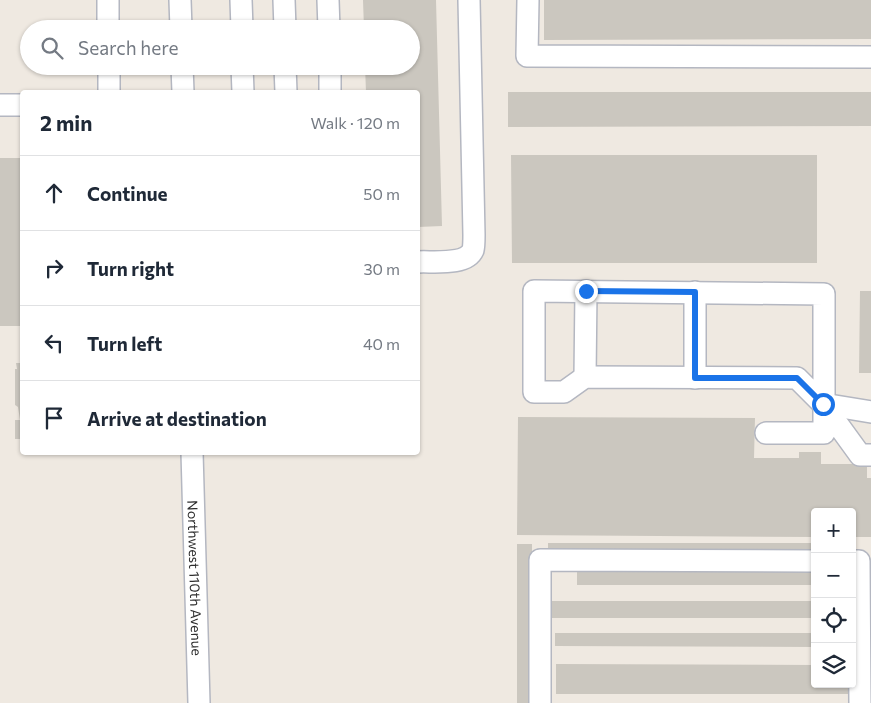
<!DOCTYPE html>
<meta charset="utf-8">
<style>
:root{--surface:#fff;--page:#f6f6f7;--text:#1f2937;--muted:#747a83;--line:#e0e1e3}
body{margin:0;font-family:Commissioner,sans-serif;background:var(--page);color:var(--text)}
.controls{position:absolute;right:15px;bottom:15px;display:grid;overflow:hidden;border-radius:5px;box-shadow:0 1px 4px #0004}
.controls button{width:45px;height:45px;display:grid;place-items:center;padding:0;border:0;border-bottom:1px solid var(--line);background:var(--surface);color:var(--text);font:25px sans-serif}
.stop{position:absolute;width:15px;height:15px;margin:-11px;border:4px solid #1a73e8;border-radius:50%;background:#fff}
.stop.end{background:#1a73e8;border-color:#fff;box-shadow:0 1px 5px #0008}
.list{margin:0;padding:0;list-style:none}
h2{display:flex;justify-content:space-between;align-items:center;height:65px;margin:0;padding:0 20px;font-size:21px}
h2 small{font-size:16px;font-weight:400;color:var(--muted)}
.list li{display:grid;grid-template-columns:32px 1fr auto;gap:15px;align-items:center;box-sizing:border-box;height:75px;padding:0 20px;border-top:1px solid var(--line)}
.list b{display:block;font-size:19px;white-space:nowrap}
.list em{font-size:16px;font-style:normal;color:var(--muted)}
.icon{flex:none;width:28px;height:28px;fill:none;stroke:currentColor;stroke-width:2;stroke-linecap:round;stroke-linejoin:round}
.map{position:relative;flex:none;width:871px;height:703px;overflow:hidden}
.search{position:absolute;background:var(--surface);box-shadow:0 1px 4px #0004;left:20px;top:20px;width:400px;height:55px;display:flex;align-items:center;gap:12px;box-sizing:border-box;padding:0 18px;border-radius:28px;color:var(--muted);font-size:19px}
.panel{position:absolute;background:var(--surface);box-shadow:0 1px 4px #0004;left:20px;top:90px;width:400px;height:365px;border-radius:5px}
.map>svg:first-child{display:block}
.building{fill:#cbc7bf}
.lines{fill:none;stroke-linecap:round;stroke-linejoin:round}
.minor-casing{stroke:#b4b7c1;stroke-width:24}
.minor{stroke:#fff;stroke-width:21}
.route{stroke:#1a73e8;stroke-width:6}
.labels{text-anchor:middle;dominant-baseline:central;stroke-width:4;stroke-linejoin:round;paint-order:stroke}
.street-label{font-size:14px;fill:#2e2e2e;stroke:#fff}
</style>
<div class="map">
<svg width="871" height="703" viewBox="0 0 871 703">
<rect width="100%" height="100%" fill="#efe9e1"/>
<path class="building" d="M363,0H436L442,226L418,227V92H366L365,66H411V29H364Z
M544,0H871V39L544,40Z
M508,92H871V126L508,127Z
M511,155H817V263H512Z
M0,158H22V326H0Z
M860,291H871V373H859Z
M16,363H22V439H15V420H20L18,407L15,405V369H17Z
M518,417L755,418L754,458H799V452H821V464H867V478H871V537H852V512H815V537L517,535Z
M548,543H815V551H548Z
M517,544H532V703H517Z
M577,572H815V585H577Z
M552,601H815V618H552Z
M555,633H815V647L555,646Z
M556,664L815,665V684H850V694H556Z"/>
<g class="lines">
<defs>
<g id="minor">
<path d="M108,0V29"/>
<path d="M180,0L181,29"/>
<path d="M241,0L242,29"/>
<path d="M284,0L285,29"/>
<path d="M328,0L329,29"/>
<path d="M528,0L527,56L871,57"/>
<path d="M109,66V92"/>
<path d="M182,66L183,92"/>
<path d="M242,66L243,92"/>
<path d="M285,66L286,92"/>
<path d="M330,66V92"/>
<path d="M0,105H22"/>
<path d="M418,262C432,261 466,266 473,250C474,246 474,239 474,235L469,0"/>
<path d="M695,292V378"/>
<path d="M585,377L586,291"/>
<path d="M823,404L871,412"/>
<path d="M766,433H824V294L534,291V392H564L585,377L797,378L823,404L860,455H871"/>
<path id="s1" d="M192,452L199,703"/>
<path d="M852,561H859L860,703"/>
<path d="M540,703V560L815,561"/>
</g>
</defs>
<use href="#minor" class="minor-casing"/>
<use href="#minor" class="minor"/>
</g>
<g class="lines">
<path class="route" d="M586,291L695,292V378H797L823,404"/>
</g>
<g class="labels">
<g class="street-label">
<text stroke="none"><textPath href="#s1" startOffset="126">Northwest 110th Avenue</textPath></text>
</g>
</g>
</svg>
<div class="controls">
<button>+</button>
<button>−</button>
<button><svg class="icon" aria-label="locate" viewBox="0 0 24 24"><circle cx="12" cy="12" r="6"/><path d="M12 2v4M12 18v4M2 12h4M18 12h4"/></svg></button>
<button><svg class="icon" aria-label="layers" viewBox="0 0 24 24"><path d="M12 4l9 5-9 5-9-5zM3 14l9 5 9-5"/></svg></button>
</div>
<div class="stop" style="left:823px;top:404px"></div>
<div class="stop end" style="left:586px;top:291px"></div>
<div class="search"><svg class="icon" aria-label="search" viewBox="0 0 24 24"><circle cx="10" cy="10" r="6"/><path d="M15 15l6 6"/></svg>Search here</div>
<section class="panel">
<h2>2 min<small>Walk · 120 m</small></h2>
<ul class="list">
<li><svg class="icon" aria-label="ahead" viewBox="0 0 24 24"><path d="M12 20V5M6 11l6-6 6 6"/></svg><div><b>Continue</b></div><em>50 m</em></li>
<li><svg class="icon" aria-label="right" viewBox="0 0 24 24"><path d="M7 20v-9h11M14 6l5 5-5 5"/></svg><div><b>Turn right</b></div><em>30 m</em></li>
<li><svg class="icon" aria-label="left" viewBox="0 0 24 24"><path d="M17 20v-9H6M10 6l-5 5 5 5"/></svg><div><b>Turn left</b></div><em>40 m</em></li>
<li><svg class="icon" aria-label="arrive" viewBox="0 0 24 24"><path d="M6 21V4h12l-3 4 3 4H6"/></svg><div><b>Arrive at destination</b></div></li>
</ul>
</section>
</div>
